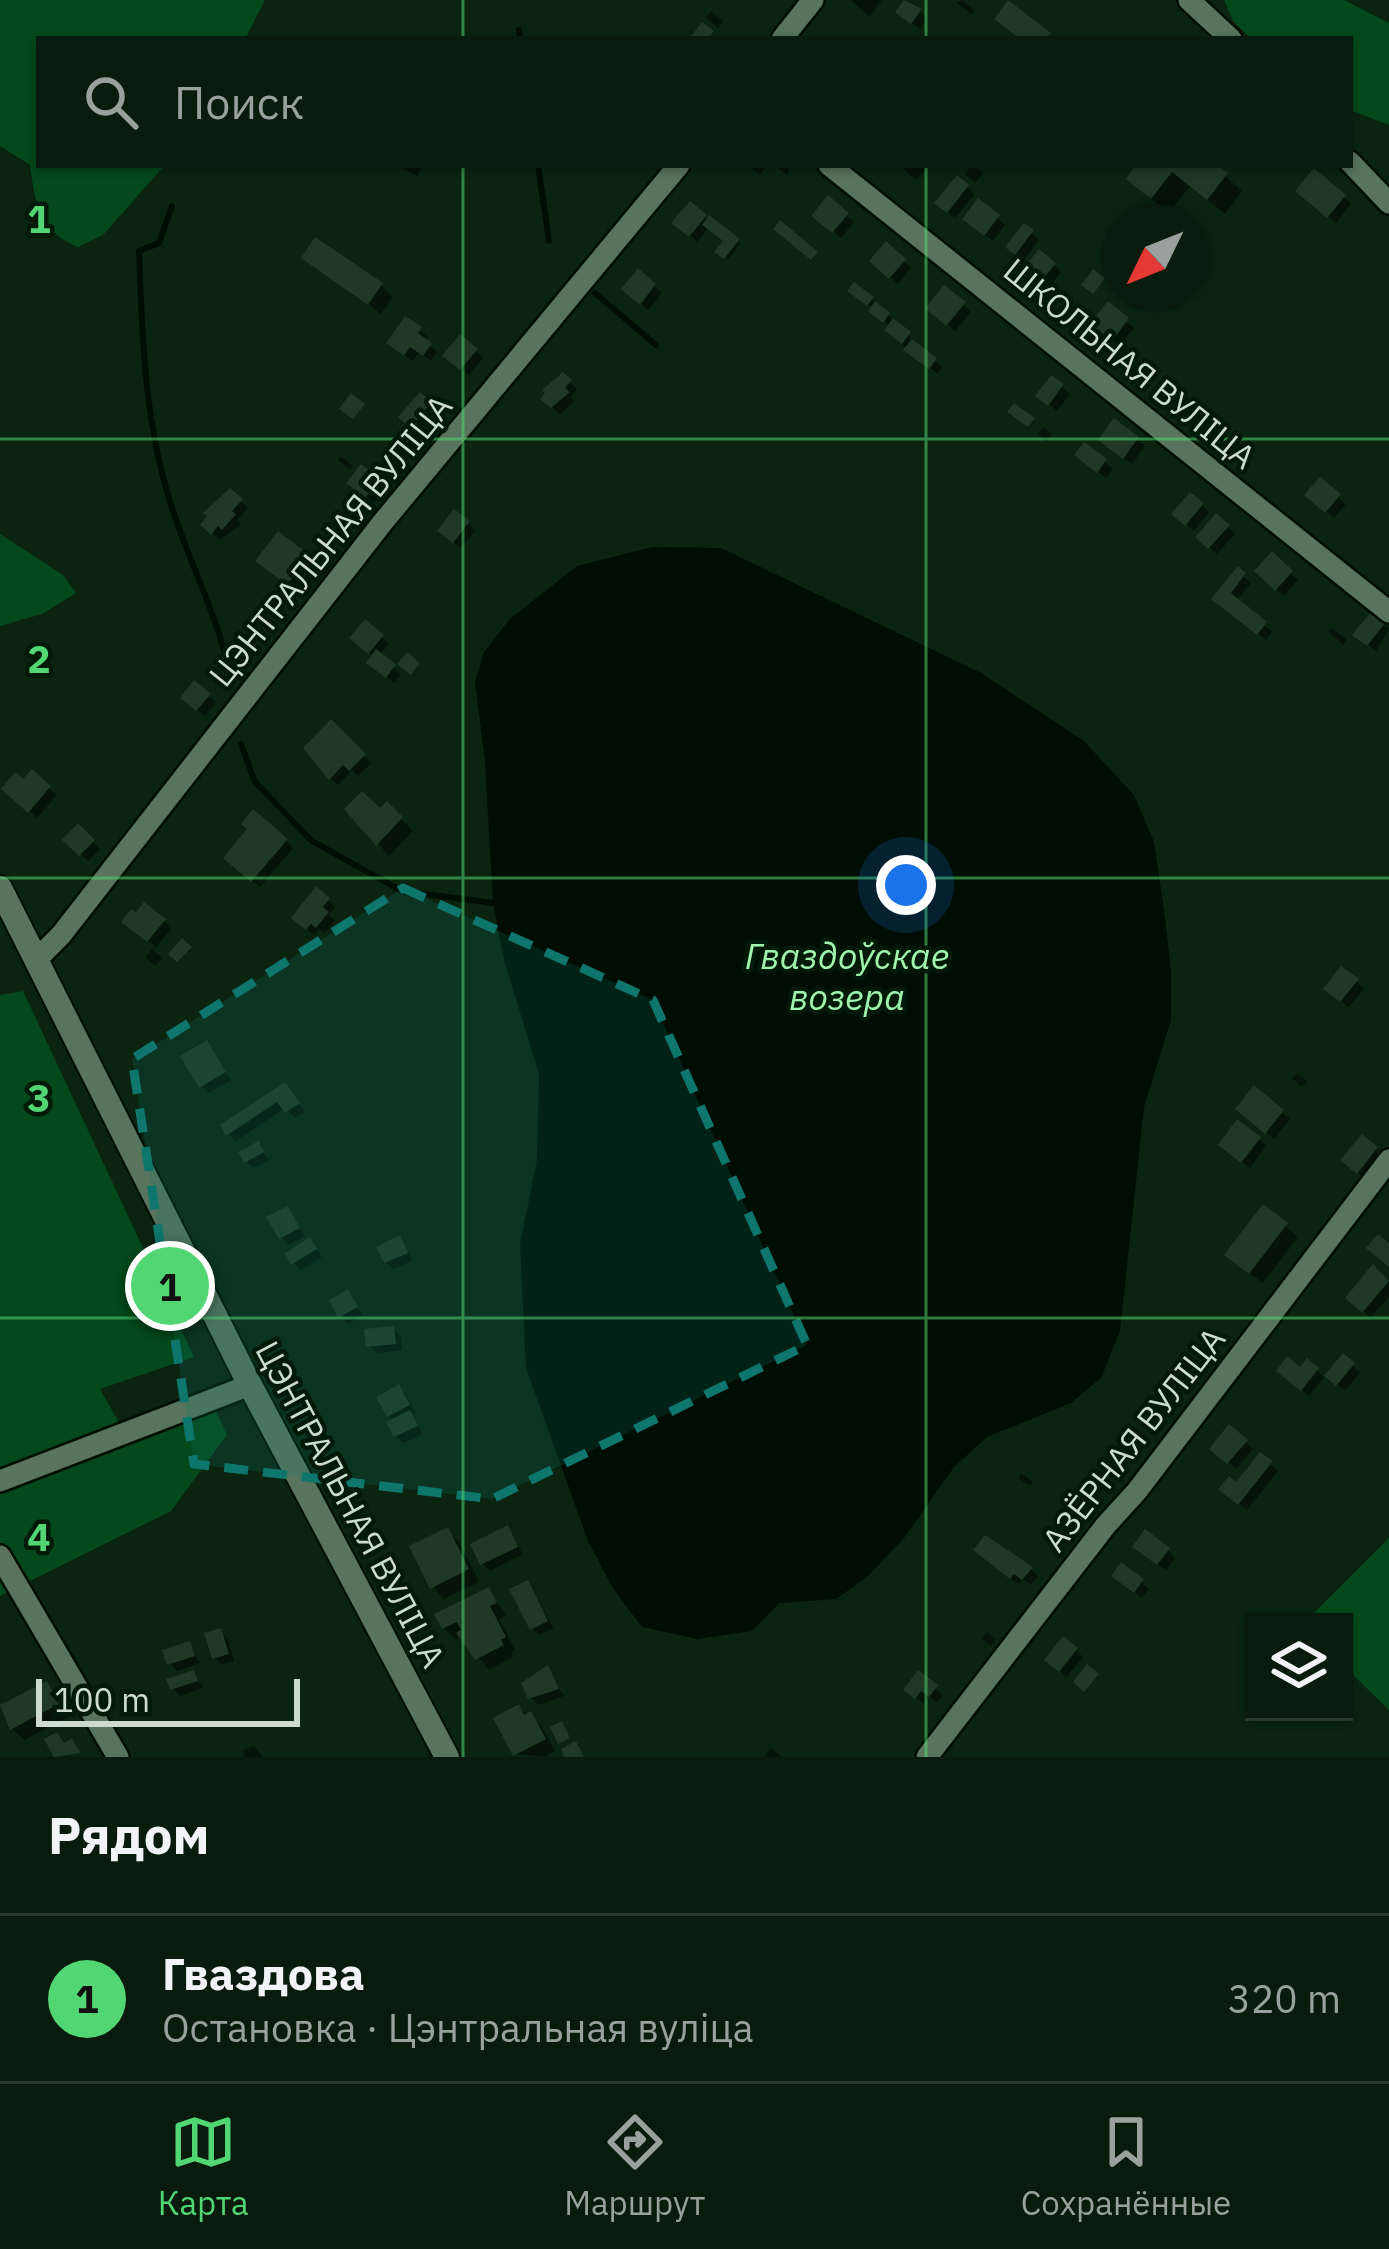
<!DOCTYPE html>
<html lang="ru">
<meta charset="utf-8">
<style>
:root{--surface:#081b0c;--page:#16281a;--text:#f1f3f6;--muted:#98a19d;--line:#29392d;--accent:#52d673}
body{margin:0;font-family:"IBM Plex Sans",sans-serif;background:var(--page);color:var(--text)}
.controls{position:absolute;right:36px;bottom:36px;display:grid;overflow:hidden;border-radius:0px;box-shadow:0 3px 9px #0004}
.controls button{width:108px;height:108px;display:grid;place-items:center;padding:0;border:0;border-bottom:3px solid var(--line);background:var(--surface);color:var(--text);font:60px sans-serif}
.compass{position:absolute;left:1101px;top:204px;width:108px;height:108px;border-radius:50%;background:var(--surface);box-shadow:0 3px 9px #0004;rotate:227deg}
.scale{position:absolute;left:36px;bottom:30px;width:264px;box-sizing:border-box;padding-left:12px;border:6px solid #ccdbce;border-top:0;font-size:33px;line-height:42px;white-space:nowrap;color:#ccdbce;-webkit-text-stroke:9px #021a07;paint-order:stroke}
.you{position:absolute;left:906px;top:885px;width:42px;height:42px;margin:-30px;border:9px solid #fff;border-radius:50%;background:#1a73e8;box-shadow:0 0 0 18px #1a73e833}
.badge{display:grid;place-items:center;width:78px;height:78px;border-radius:50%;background:var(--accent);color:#111;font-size:39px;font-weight:700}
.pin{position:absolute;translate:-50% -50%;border:6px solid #fff;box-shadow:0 3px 12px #0006}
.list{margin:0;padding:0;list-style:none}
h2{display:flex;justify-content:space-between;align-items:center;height:156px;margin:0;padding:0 48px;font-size:51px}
h2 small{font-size:39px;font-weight:400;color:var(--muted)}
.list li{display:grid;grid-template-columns:78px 1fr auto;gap:36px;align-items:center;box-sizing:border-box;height:168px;padding:0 48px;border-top:3px solid var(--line)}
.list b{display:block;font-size:45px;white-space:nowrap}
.list p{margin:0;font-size:39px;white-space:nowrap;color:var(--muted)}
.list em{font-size:39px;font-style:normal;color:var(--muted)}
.icon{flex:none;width:66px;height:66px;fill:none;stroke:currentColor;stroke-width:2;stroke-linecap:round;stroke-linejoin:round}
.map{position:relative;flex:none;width:1389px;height:1757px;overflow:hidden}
.search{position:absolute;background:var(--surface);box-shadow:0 3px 9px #0004;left:36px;right:36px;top:36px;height:132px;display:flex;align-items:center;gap:30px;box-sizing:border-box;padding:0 42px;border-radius:0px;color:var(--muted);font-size:45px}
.sheet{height:324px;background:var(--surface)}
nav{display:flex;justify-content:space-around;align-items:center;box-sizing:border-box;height:168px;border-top:3px solid var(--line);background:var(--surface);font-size:33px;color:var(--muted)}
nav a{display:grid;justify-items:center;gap:6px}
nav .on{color:var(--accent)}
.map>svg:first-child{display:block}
.green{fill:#03491b}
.water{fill:#000d02}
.shadow{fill:#0007}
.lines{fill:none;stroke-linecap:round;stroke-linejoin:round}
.stream{stroke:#000d02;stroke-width:6}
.building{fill:#1f3924}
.minor-casing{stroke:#000d00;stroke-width:26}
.tertiary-casing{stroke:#000d00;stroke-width:28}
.minor{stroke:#58745c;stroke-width:21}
.tertiary{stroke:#58745c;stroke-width:24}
.marked{fill:#0f766e;fill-opacity:0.2;stroke:#0f766e;stroke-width:9;stroke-dasharray:24 15;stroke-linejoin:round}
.grid{fill:none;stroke:#52d673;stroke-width:3;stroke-opacity:0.55}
.labels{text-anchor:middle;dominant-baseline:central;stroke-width:9;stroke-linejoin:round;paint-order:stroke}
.street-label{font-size:33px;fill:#ccdbce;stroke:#021a07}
.water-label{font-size:36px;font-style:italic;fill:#9ff5ae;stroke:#021a07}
.grid-label{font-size:39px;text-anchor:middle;font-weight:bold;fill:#52d673;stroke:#021a07;stroke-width:9;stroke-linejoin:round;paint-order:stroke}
</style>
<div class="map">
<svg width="1389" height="1757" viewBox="0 0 1389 1757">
<rect width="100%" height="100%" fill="#0a2410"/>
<path class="green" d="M0,0H265L245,39H39V165H165L103,235L78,247C39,231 35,203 30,165L0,146Z
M1224,0H1344L1389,23V125L1350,110V39H1251L1233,21Z
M0,534L63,575L76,593L42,614L0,626Z
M23,991L194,1357L100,1389L121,1426L211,1400L227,1435L171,1511L0,1596V995Z
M1389,1538V1710L1344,1666V1622H1305Z"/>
<path class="water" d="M652,547L721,548L981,673L1084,741L1134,795L1154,842L1164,910L1171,970V1020L1144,1107L1120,1331L1101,1378L1071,1403L987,1437L954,1467L904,1538L867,1577L836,1599L780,1603L752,1631L697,1639L642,1627L614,1590L588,1541L526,1368L520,1244L537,1160L539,1074L504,960L493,903L485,761L475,682L484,652L510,619L577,566Z"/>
<path class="shadow" d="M851,0H882L869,17Z
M962,0L975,10L972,15L957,3Z
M711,11L723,21L718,28L706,18Z
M920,11L927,19L920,29L906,19Z
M394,165H422L418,176Z
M748,165H767L760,175Z
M774,165H784L790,170L787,175Z
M899,165H926L928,167L916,180Z
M972,165L983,173L975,183L965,174Z
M1140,165H1213L1242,191L1225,214L1190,186L1169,213L1146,195Z
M967,187L975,194L955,218L938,203Z
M1344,197L1351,204L1336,223L1306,198Z
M828,199L854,222L841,238L815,215Z
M690,205L740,244L728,260L718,252L726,241L709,227L697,242L683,230Z
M998,218L1005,225L993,241L973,226Z
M1024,227L1039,240L1024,260L1009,247Z
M886,245L911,268L898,284L873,261Z
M305,258L381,285L393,297L381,314Z
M1054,265L1061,272L1049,288L1034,276Z
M654,286L662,293L648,310L632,296Z
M851,291L872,299L911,337L909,340L935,360L942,367L938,374L915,357L888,330L890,326L872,310L873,308Z
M964,305L971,312L955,331L936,315Z
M1108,306L1134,328L1120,346L1101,331Z
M406,320L428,337L425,341L437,352L431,361L419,352L413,361L397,350Z
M476,351L483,358L469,375L453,363Z
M563,376L577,389L571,397L575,401L560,414L544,399Z
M1052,379L1070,394L1057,411L1047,403Z
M420,396L437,411L419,433L402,417Z
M1043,427L1052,434L1047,442L1038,434Z
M1137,439L1145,446L1132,464L1109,447Z
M1085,446L1113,469L1106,478L1085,462Z
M341,456L353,466L350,470L338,460Z
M1320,481L1346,504L1334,518L1308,495Z
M378,482L385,489L374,503L357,490Z
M230,492L248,508L237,520L241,524L220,540L204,524Z
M1202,505L1209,512L1194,531L1175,514Z
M1216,517L1235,534L1217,554L1199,537Z
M468,524L475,531L461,548L448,538Z
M1272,556L1298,580L1284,596L1258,571Z
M308,557L320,569L300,595L259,561Z
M1238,571L1251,583L1236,602L1272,632L1266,640L1223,606Z
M1372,615L1389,629L1376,651L1364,642Z
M365,623L389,644L379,655L401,674L394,683L377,670L374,657L353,638Z
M1332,628L1347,640L1343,645L1328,632Z
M209,696L216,703L205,716L191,705Z
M331,723L371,763L358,776L352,770L338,785L315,763Z
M32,773L57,795L37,818L5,789L23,783Z
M387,805L413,831L389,856L348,809L380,813Z
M78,828L100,849L88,861L66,840Z
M286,841L293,848L260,887L234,865Z
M317,891L335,907L329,915L335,921L325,933L320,929L314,935L302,925Z
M164,921L171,929L153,950L162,958L155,966L145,957L155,946L132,929Z
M1357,982L1364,989L1349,1007L1334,996Z
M206,1044L231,1080L209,1093L202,1086Z
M1297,1073L1307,1081L1302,1087L1292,1078Z
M285,1085L305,1112L295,1118L285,1108L236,1141L229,1134Z
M1255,1089L1290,1119L1274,1139L1246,1116Z
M1362,1138L1384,1157L1366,1179L1351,1167Z
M1259,1139L1266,1146L1250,1168L1229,1152Z
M258,1145L269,1160L254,1168L246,1161Z
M1264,1208L1298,1237L1263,1283L1240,1266Z
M287,1209L305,1236L288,1245L281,1237Z
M399,1239L413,1260L394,1269L386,1262Z
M310,1241L322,1257L301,1270L294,1263Z
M1373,1268L1389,1281V1296L1371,1318L1349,1297Z
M347,1293L363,1315L348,1324L340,1316Z
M393,1329L401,1336L402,1350L377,1353L369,1346Z
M1343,1358L1360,1373L1345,1391L1328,1376Z
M1308,1363L1324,1377L1309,1396L1287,1378Z
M398,1388L406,1395L415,1413L411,1415L423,1434L403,1443L396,1436L394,1421L389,1416Z
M1246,1442L1253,1449L1236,1469L1213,1448Z
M1261,1456L1278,1471L1247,1510L1229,1496Z
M1021,1473L1033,1482L1030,1486L1018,1478Z
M507,1529L523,1554L490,1571L483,1564Z
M448,1531L459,1542L479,1582L444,1599L433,1587Z
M1168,1550L1175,1558L1166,1570L1143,1554Z
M984,1557L1031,1569L1038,1576L1031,1585L1023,1579L1018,1584Z
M1122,1566L1149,1589L1142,1598L1122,1583Z
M527,1584L554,1628L539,1635L532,1628Z
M488,1590L506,1615L499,1619L515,1650L511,1652L513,1657L489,1670L462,1637L456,1640L444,1628Z
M220,1632L228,1639L234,1661L222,1664L214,1657Z
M987,1632L996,1639L991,1646L982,1638Z
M189,1644L200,1663L177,1671L170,1663Z
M1076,1650L1083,1657L1067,1677L1055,1667Z
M547,1669L564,1696L538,1705L531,1697Z
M193,1673L203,1688L180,1696L173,1689Z
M919,1674L943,1695L937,1702L929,1696L924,1704L915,1697Z
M46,1685L68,1717L24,1740L12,1728Z
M518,1708L542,1727L555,1751L544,1757L516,1754Z
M254,1746L263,1757H245L242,1751Z
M771,1748L782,1757H764Z"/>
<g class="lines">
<path class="stream" d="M519,30L520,39
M538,165L549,241
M172,206L159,243L139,251C142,331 144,410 166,488C183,551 215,606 229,671
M595,293L656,345
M241,744L255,782L312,841L402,891L493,903"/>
</g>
<path class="building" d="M904,0L922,9L911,24L895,12Z
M1008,0L1051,33L1046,39H1020L994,19Z
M702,22L714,31L708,39H689Z
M1136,165H1218L1228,173L1207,200L1172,172L1151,199L1126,179Z
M1314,168L1346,195L1327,218L1295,191Z
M957,175L969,185L947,213L934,203Z
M828,195L849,213L832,233L811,216Z
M978,198L1000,215L984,236L962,219Z
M690,201L707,215L689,237L671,223Z
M709,215L740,239L724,259L714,252L723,241L702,225Z
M780,220L818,252L811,260L773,229Z
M1024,223L1034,230L1015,255L1005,247Z
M315,237L383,283L368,305L301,258Z
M886,241L906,259L889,279L869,261Z
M1039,249L1056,263L1040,283L1023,269Z
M638,268L656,284L640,305L621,289Z
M1093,269L1105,278L1093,294L1081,285Z
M854,282L874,297L867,306L847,291Z
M944,285L966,302L946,326L925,308Z
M875,301L890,313L883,323L868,311Z
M1108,301L1129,318L1112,341L1090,324Z
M405,316L422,327L418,333L432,343L423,356L410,347L404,356L386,343Z
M893,318L911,332L902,344L884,330Z
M460,334L478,349L460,370L442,356Z
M912,339L937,358L929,369L903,350Z
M563,372L572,380L565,388L570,392L551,408L540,399L545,393L542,390Z
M1051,375L1064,384L1048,406L1035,396Z
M420,392L432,402L410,428L398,417Z
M351,393L365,404L353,419L339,409Z
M1014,403L1035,418L1028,427L1007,412Z
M1114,418L1139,437L1123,459L1098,440Z
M1084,442L1107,459L1097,473L1074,455Z
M361,464L380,479L365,498L346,483Z
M1320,477L1341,494L1325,513L1304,495Z
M230,488L243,499L232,511L236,514L222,530L218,526L211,535L200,525L207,516L203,513Z
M1190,492L1204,503L1185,526L1171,514Z
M454,509L470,521L453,543L437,531Z
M1216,513L1230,525L1208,549L1195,537Z
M278,531L310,555L287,585L255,561Z
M1272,551L1293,571L1275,591L1254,571Z
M1238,566L1246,573L1231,593L1267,622L1257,635L1211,599Z
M1372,611L1386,622L1367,646L1352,635Z
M365,619L384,635L368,654L349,638Z
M376,649L396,664L386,678L366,663Z
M407,652L420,663L411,675L397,664Z
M194,680L211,694L196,711L180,698Z
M331,719L366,754L349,771L343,765L329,780L303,748Z
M32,769L51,786L28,813L1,789L15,772L23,779Z
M362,791L380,808L387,801L403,817L376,846L344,809Z
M253,809L288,839L251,882L223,858L247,829L241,824Z
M78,823L95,840L79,856L62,840Z
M316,886L330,898L323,907L329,912L316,928L311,924L306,930L291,918Z
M144,902L166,919L147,942L121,922L131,909L136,912Z
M182,938L192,947L177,962L168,954Z
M1341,966L1359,979L1340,1002L1323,989Z
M207,1040L226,1072L199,1088L180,1056Z
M285,1082L300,1103L285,1113L277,1102L226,1136L220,1125Z
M1254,1085L1284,1110L1265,1134L1235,1109Z
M1237,1119L1261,1137L1241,1163L1218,1145Z
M1362,1134L1378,1147L1357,1174L1340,1160Z
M259,1141L264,1152L244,1163L238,1152Z
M1263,1204L1288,1223L1249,1274L1224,1255Z
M288,1206L300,1228L279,1239L266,1217Z
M1378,1234L1389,1243V1267L1366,1248Z
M400,1235L408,1253L384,1263L376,1247Z
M310,1237L317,1249L291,1265L285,1253Z
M1373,1264L1389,1281L1362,1313L1345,1298Z
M348,1289L358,1307L338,1318L329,1300Z
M394,1326L396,1344L366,1347L364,1329Z
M1343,1353L1355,1363L1336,1386L1324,1376Z
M1287,1356L1300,1367L1307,1358L1319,1368L1301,1391L1276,1371Z
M399,1384L410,1405L387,1417L376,1397Z
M410,1410L418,1426L394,1437L386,1422Z
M1229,1424L1248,1440L1227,1464L1209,1449Z
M1260,1452L1273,1461L1238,1505L1218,1489L1229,1476L1236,1482Z
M508,1525L518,1547L480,1565L470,1544Z
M448,1527L469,1569L430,1589L409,1546Z
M1145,1529L1170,1548L1157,1565L1132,1547Z
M985,1535L1033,1567L1022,1580L1014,1574L1010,1579L973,1550Z
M1121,1562L1144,1579L1134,1593L1111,1576Z
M528,1580L548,1621L530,1630L509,1589Z
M489,1587L497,1603L490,1606L506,1637L501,1640L504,1645L475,1660L456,1633L461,1630L457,1622L442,1629L434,1614Z
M221,1628L229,1654L212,1659L204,1633Z
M1063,1636L1078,1648L1059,1672L1044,1660Z
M190,1641L195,1656L167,1665L162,1650Z
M1087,1664L1099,1674L1084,1692L1073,1682Z
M548,1665L559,1689L528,1699L521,1683Z
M194,1670L198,1681L170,1690L166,1679Z
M918,1670L938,1685L929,1697L921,1691L915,1699L903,1690Z
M47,1681L59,1704L10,1730L0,1705Z
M519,1704L524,1715L531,1711L546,1739L513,1756L493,1718Z
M562,1721L570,1738L558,1744L550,1727Z
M57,1732L64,1743L72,1738L80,1753L54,1757L44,1739Z
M576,1741L584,1757H564L561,1749Z"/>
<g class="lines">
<defs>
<path id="minor" d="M1189,0L1231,39
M782,39L813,0
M1350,162L1389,203
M829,165L1389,612
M37,959L61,935L383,522L679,165
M0,1481L250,1385
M0,1556L118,1757
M927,1757L1106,1525L1137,1491L1389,1160"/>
<path id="tertiary" d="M0,888L250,1385L447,1757"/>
</defs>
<use href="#minor" class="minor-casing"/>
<use href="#tertiary" class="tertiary-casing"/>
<use href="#minor" class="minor"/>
<use href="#tertiary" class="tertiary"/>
</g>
<path class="marked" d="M403,888L653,1000L807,1345L492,1499L194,1464L132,1059Z"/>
<path class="grid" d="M463,0V39M926,0V39M463,165V1757M926,165V1757M0,439H1389M0,878H1389M0,1318H1389"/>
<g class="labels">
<g class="street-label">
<text transform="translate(1130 363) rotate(39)">ШКОЛЬНАЯ ВУЛІЦА</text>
<text transform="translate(330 540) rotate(-51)">ЦЭНТРАЛЬНАЯ ВУЛІЦА</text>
<text transform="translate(1133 1439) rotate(-52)">АЗЁРНАЯ ВУЛІЦА</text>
<text transform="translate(351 1504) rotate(62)">ЦЭНТРАЛЬНАЯ ВУЛІЦА</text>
</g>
<g class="water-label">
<text x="847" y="955">Гваздоўскае<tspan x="847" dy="41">возера</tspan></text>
</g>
</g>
<g class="grid-label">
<text x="39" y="233">1</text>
<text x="39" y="673">2</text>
<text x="39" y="1112">3</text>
<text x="39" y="1551">4</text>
</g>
</svg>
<div class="controls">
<button><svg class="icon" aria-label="layers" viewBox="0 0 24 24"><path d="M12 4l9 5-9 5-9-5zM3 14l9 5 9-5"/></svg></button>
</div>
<svg class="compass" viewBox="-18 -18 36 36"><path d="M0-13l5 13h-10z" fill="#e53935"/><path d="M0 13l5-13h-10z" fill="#98a19d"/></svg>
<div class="scale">100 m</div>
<div class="you"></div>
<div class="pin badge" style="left:170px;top:1286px">1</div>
<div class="search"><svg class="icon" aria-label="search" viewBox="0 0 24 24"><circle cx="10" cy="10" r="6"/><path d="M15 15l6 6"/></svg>Поиск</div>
</div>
<section class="sheet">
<h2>Рядом<small></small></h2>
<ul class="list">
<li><span class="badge">1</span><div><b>Гваздова</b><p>Остановка · Цэнтральная вуліца</p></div><em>320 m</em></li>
</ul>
</section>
<nav>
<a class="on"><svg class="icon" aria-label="map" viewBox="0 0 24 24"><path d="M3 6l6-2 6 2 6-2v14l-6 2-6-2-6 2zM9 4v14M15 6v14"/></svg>Карта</a>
<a><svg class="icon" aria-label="directions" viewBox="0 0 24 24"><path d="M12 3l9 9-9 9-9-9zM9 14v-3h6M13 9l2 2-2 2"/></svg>Маршрут</a>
<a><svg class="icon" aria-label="saved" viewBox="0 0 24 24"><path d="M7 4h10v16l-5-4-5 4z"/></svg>Сохранённые</a>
</nav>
